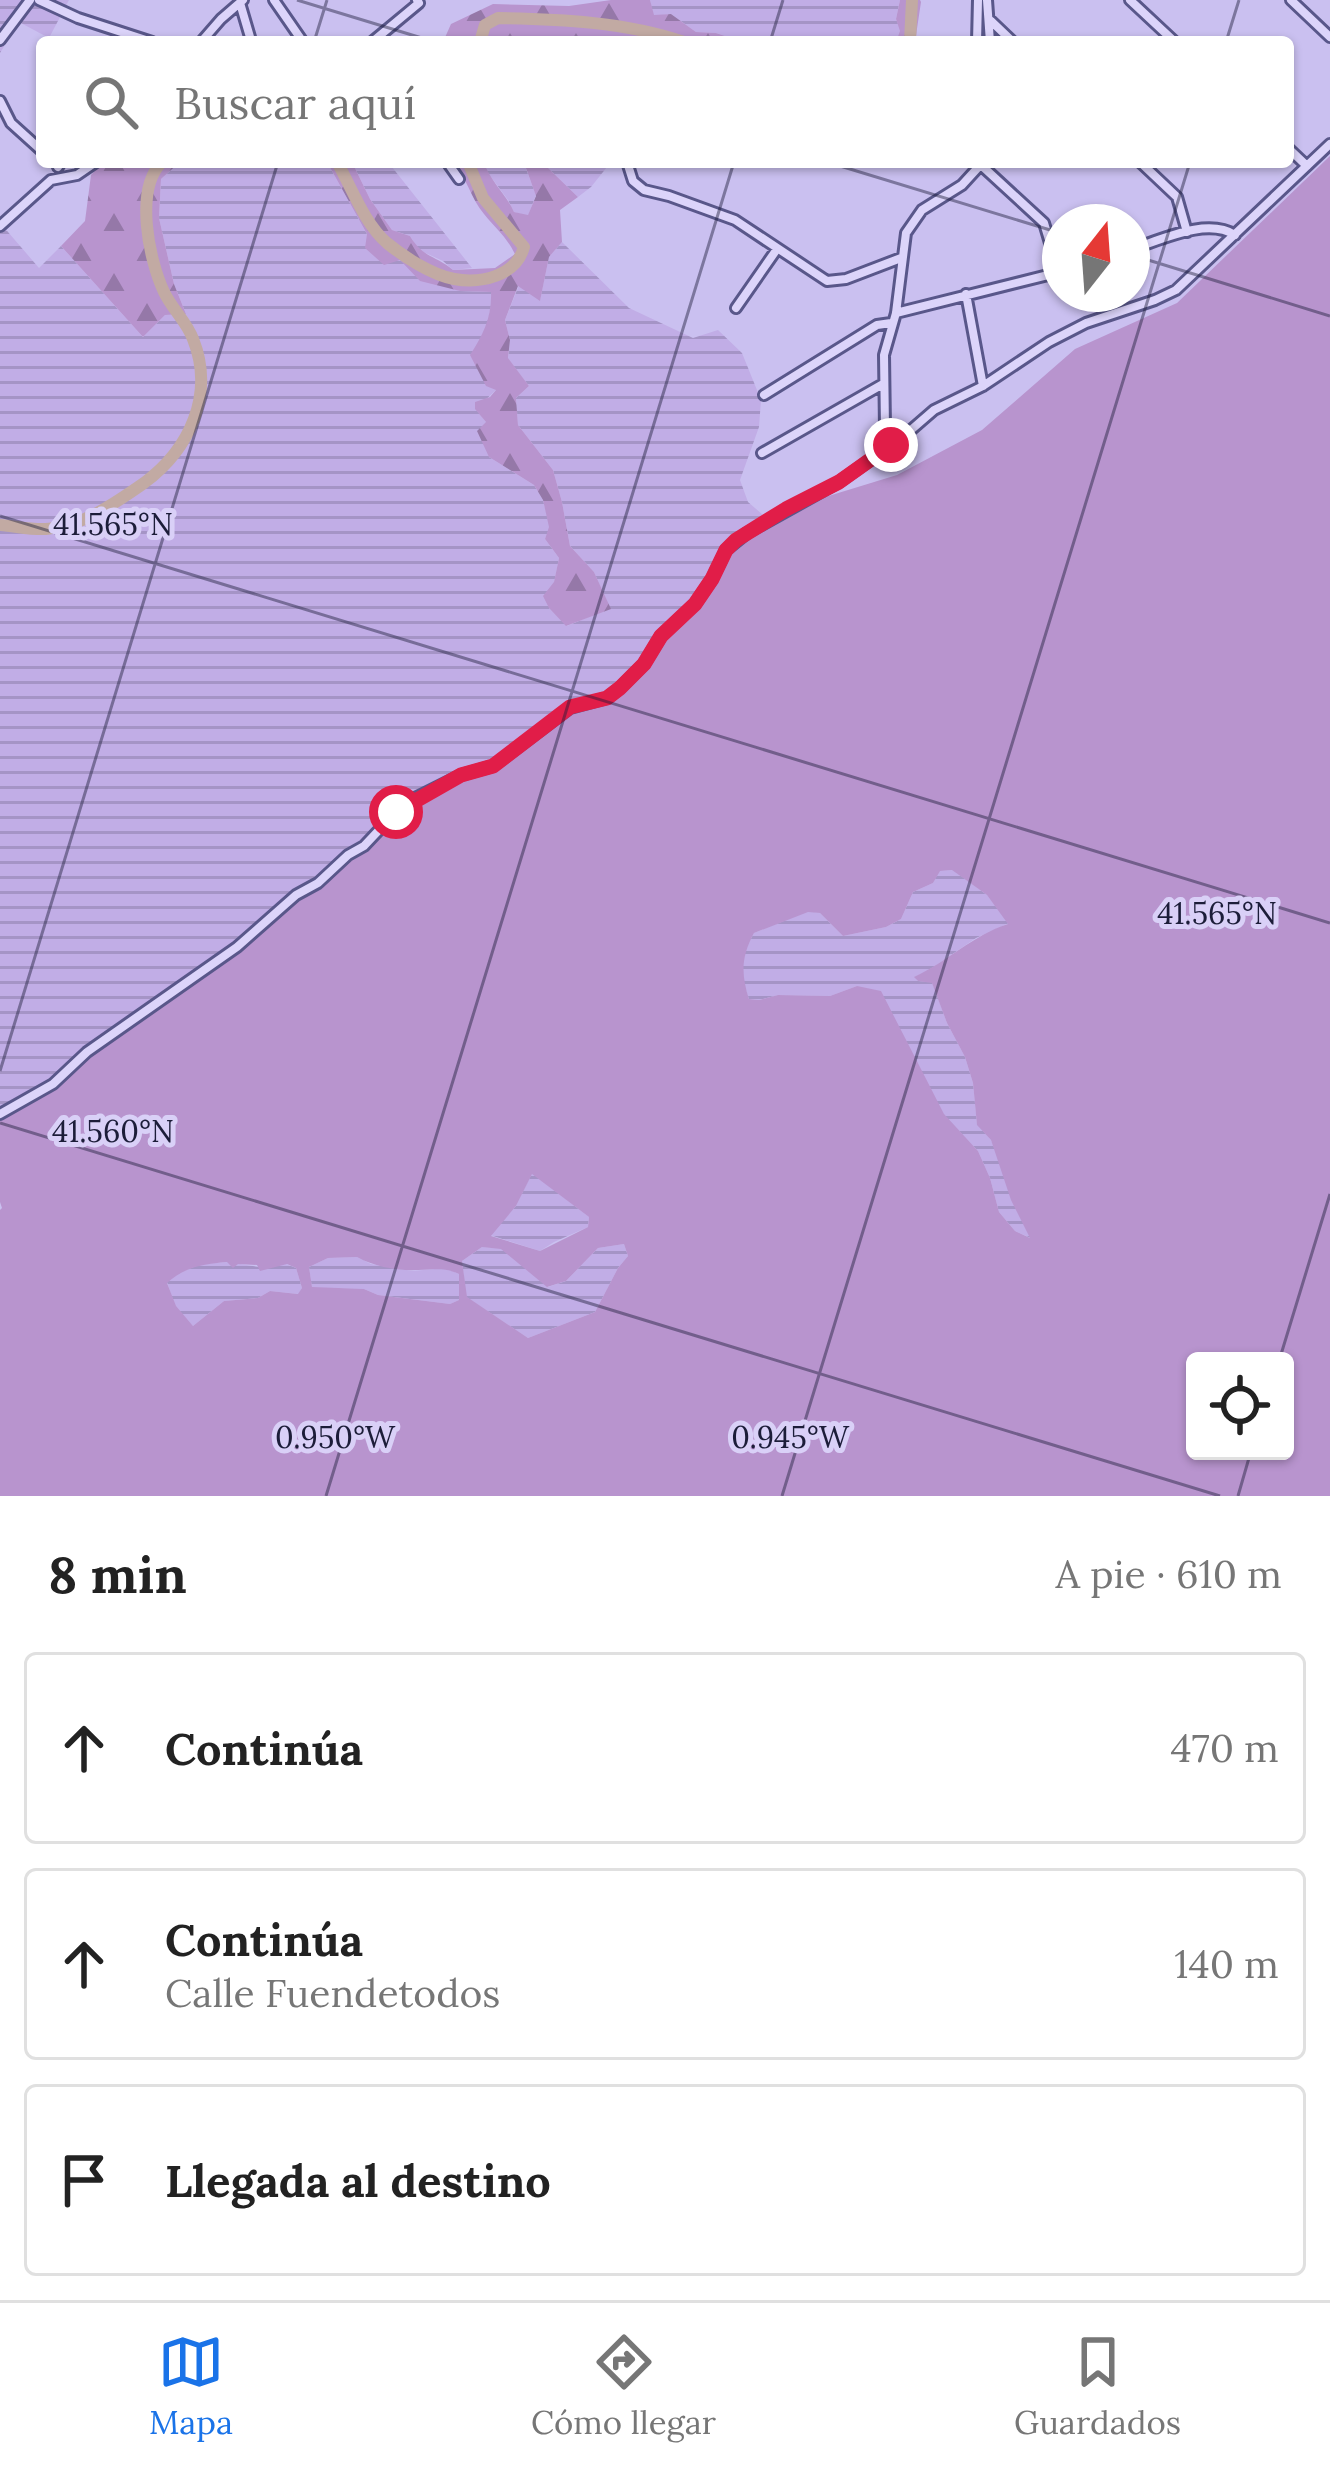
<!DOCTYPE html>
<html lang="es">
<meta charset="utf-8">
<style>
:root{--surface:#fff;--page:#f2f2f2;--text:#222;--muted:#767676;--line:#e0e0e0;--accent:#1a73e8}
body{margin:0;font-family:Lora,serif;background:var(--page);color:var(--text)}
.controls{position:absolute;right:36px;bottom:36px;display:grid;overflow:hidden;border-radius:12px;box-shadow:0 3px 9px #0004}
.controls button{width:108px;height:108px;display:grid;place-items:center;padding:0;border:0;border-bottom:3px solid var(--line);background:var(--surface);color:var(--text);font:60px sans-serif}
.compass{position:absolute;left:1042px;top:204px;width:108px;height:108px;border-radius:50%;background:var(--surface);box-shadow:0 3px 9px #0004;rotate:17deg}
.stop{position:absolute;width:36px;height:36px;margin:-27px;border:9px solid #e11d48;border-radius:50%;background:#fff}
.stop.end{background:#e11d48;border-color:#fff;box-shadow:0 3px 12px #0008}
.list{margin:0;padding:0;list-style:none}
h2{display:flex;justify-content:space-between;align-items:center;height:156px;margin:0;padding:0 48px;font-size:51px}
h2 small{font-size:39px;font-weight:400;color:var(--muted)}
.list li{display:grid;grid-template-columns:78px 1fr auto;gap:36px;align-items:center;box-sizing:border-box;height:192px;margin:0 24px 24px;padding:0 24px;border:3px solid var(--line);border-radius:12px}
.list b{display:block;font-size:45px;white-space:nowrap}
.list p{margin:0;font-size:39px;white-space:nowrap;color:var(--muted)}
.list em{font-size:39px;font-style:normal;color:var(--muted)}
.icon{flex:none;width:66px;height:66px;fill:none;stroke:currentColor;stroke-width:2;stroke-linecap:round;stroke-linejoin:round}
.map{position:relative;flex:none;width:1330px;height:1496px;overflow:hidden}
.search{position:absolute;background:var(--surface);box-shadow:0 3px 9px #0004;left:36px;right:36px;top:36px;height:132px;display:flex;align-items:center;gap:30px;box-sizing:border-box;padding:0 42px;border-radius:12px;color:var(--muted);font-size:45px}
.sheet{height:804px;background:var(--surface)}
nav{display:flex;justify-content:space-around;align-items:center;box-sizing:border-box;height:168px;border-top:3px solid var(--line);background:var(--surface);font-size:33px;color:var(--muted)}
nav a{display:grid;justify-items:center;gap:6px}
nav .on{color:var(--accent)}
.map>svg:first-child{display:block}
.farmland{fill:url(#farmland-rules)}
.green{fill:#b894ce;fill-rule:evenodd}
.forest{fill:url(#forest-firs)}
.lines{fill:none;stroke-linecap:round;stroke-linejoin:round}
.river{stroke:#c2aaa3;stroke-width:12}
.minor-casing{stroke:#59578a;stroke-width:14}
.minor{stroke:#dcd4fa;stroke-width:8}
.route{stroke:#e11d48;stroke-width:15}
.ticks{fill:none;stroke:#1c1d39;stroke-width:3;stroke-opacity:0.45}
.ticks-label{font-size:30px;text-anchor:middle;fill:#1c1d39;stroke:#d9d0f7;stroke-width:10;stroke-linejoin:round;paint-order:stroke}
</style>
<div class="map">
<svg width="1330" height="1496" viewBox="0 0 1330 1496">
<defs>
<pattern id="farmland-rules" width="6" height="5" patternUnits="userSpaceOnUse" patternTransform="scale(3)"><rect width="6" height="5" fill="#c1ade6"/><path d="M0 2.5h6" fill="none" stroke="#a594c6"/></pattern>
<pattern id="forest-firs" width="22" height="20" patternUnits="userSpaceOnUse" patternTransform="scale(3)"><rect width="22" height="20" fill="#b894ce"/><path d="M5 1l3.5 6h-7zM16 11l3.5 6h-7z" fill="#9578a8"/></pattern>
</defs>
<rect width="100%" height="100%" fill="#cac0f0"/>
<path class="farmland" d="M0,0H69L49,38L19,22L0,53Z
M650,0H900L896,19L901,31L896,42H743L716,33L696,32L671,14L653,16Z
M180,162H327L367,234L400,260L460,291L491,292V306L486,330L471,355L497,389L476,409L486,422L489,457L534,485L543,500L550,527L545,539L559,558L549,608L567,626L610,608L594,572L570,546L562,502L553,470L518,425L516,398L529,386L508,359L510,340L505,320L519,285L540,300L549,257L562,242L629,308L693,338L718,330L742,353L761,400L759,427L740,480L748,502L770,521L712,579L633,677L364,846L259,930L53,1084L0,1114V226L2,225L39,268L61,246L143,337L165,315L186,314L174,284L159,218L161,179Z
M352,162H388L472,268L453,270L443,261L419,250L410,236L392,230L370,199Z
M484,162H611L591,187L578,197L546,166L526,169L536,195L528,216L514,212L508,200L488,173Z
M953,870L987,895L1009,923L976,938L932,968L915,977L918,981L932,982L947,1023L965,1057L973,1083L977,1124L991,1140L1033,1239L1015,1231L999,1212L990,1178L978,1151L944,1115L908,1047L857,986L830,996L778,995L759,1000L749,999L743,981V954L754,933L808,911L820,913L843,936L886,927L901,919L913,892L933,883L939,871Z
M532,1173L589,1217L588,1227L554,1242L540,1251L490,1235L516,1206Z
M624,1244L628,1256L618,1268L595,1312L528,1338L466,1297L462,1261L482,1247L501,1248L548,1287L566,1281L598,1248Z
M357,1257L371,1264L412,1271L446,1268L459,1274V1300L450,1304L378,1295L364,1289L312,1288L309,1267L328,1258Z
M228,1262L265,1268L286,1264L296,1268L302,1288L299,1294L270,1291L258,1298L224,1301L193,1326L175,1306L167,1282L177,1273L202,1264Z"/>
<path class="green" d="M1330,156V1496H0V1210L2,1208L0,1202V1114L53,1084L68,1067L237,947L296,895L364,846L396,812L461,775L493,766L570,708L607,698L633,677L661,636L696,604L726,550L786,509L897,475L982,430L1075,349L1177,303ZM952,870L987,895L1008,924C973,935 947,962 914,977L918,981L932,983L947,1023L965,1057L973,1083L977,1125L991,1140L1011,1200L1030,1238L1015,1231L999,1212L990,1178L978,1151L944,1114L881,991L857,986L830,996L778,995L759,1000L749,999C741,974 741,957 754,933L808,912L820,913L843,936L886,927L901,919L913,892L933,883L940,871ZM532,1174L589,1217L588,1227L540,1251L491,1236L516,1206ZM624,1244L628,1256L618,1268L595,1312L528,1338L467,1297L462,1261L482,1247L501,1249L547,1287L566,1281L598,1248ZM357,1257C375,1267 398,1271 418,1270C434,1270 444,1267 459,1274V1300L450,1304L378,1295L364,1289L312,1287L309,1267L328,1258ZM227,1262L233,1268L238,1264L257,1265L260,1271L287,1264L296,1268L302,1288L298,1294L270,1291L258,1298L224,1301L193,1326L176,1306L167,1283C184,1267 204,1264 227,1262ZM1195,1361H1285V1451H1195Z"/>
<path class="forest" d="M611,0H650L654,15L671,14L696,32L716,33L743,42H649L634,39L632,42H534L526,38L502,36L498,42H443L451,24L493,4L569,6Z
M900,0H920L921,2L915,42H896L900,31L896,19Z
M103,162H180L161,179L159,218L174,284L186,314L165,315L143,337L61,246L85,221L91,175Z
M327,162H352L370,199L392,230L410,236C423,258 435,255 453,270L495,268L515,254C505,235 497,230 484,214C471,199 467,177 452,162H484C490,181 506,194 514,212L528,215L536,196L526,168L546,166L578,197L560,210L562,242L549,257L540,301L518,286L505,320L510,340L508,358L529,386L516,398L518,425L553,470L562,502L570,546L594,572L611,609L566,626L549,608L543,596L554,582L559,558L545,539L549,527L543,500L534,485L489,457L477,431L486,422L475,409V402L490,397L496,390L486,386L470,355C483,335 492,317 491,292L460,291L420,281L400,260L384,265L365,248L367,234Z"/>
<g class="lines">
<path class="river" d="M480,42L485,25L498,18C559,19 626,22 684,42
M910,42L912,0
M337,162C352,188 364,223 387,243C404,257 432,275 454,279C481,284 516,276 524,247L483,198L468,162
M0,525C15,526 31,530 46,529C82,527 115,503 144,483C190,449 215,394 193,339C187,322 172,309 164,292C149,260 134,189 162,162"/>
<defs>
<path id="minor" d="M39,0L78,18L152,42
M274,0L303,42
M987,0L990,42
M1130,0L1175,42
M1291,0L1330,37
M240,3L250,37
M991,21L1013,42
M0,40L30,0
M201,42L221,19L243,0
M372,42L419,3L417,0
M977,42L978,0
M0,101L11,123L42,151
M1288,148L1307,166
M447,162L459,179
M627,162L633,181L644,190L669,196L735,220L827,281L846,279L901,258
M1140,162L1177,197L1187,232
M981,165L1044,223L1059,273
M58,167L61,162
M0,226L51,180L77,175L96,162
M1132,249C1161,240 1207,217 1235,235
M966,294L983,386
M736,308L777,249
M896,313L1060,272
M764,395L877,325L891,323
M891,445L885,428L884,355L896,313L906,233L922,210L962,185L983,162
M762,453L883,384
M0,1114L53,1084L87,1052L237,947L296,895L318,883L348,855L364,846L396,812L415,798L461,775L493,766L570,708L607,698L620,688L644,664L661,636L695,604L712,579L726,550L747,533L839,482L904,436L934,410L983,386L1049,342L1086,323L1155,300L1176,290L1330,144"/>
</defs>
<use href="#minor" class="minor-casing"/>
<use href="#minor" class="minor"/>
</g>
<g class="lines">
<path class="route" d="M396,812L461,775L493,766L570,707L607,698L620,688L644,664L661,636L695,604L712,579L726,550L736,540L786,509L839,482L891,445"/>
</g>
<path class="ticks" d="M297,0L435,42M314,42L327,0M770,42L783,0M1226,42L1239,0M827,162L1060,233M1132,255L1330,316M0,516L1330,923M0,1071L278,162M0,1123L1220,1496M1279,1361L1330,1194M326,1496L734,162M782,1496L1190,162M1238,1496L1251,1451"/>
<g class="ticks-label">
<text x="113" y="535">41.565°N</text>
<text x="1217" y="924">41.565°N</text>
<text x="113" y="1142">41.560°N</text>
<text x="335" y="1448">0.950°W</text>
<text x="790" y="1448">0.945°W</text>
</g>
</svg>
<div class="controls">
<button><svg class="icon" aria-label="locate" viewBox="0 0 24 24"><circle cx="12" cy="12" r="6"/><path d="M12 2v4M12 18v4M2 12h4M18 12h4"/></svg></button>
</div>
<svg class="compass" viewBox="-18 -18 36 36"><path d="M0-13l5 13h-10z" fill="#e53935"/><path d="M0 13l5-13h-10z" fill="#767676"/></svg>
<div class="stop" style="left:396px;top:812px"></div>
<div class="stop end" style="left:891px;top:445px"></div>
<div class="search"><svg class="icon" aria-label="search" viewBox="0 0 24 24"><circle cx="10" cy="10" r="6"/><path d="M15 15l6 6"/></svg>Buscar aquí</div>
</div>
<section class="sheet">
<h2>8 min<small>A pie · 610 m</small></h2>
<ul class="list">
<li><svg class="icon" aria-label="ahead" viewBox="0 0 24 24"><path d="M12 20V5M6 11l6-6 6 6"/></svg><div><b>Continúa</b></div><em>470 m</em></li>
<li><svg class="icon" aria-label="ahead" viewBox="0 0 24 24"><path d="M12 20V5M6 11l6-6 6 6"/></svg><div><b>Continúa</b><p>Calle Fuendetodos</p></div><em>140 m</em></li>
<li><svg class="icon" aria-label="arrive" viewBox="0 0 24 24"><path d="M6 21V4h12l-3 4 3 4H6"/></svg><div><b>Llegada al destino</b></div></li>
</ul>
</section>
<nav>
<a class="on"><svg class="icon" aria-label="map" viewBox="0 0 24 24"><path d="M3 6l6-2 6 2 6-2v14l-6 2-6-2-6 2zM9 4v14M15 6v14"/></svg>Mapa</a>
<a><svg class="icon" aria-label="directions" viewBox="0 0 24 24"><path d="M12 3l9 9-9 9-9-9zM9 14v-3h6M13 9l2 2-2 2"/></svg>Cómo llegar</a>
<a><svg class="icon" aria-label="saved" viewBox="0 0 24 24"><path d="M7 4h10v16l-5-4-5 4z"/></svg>Guardados</a>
</nav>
